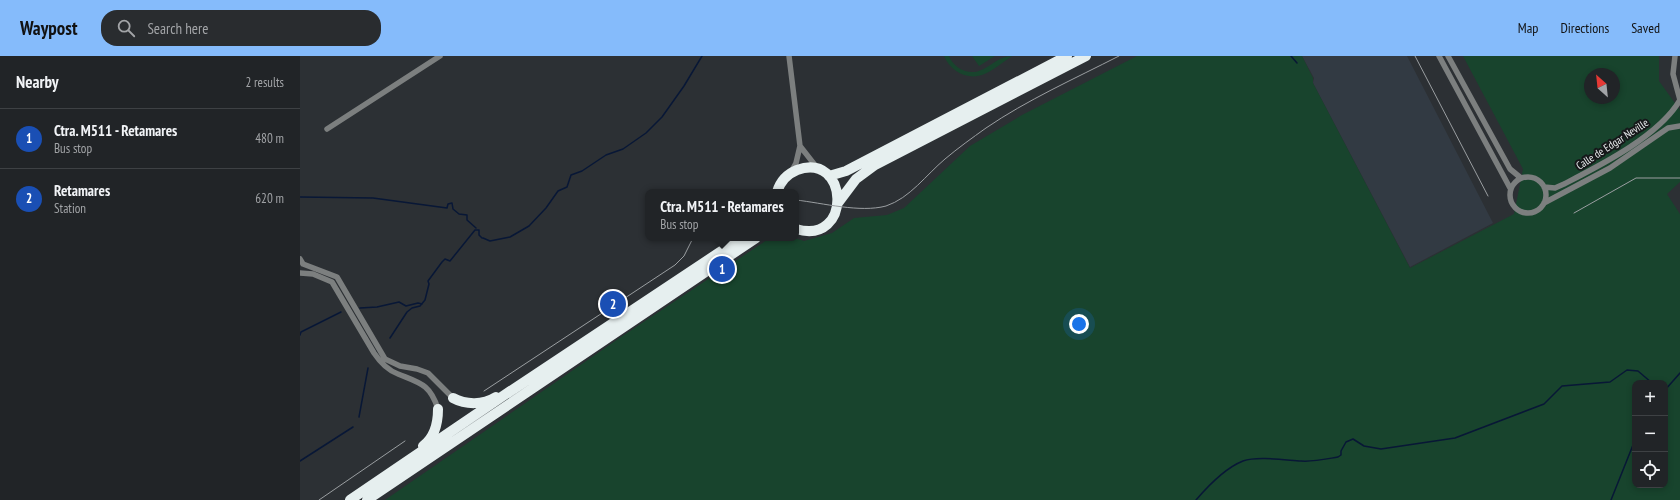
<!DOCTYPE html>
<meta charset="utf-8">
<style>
:root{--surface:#212427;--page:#292c2f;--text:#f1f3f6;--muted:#a2a4a7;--line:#3e4144;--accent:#85bbfb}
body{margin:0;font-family:"PT Sans Narrow",sans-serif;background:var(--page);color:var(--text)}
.controls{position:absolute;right:12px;bottom:12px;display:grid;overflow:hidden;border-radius:8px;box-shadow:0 2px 6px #0003}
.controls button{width:36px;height:36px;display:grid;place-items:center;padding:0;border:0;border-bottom:1px solid var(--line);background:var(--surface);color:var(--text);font:20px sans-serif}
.compass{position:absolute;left:1284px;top:12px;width:36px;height:36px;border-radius:50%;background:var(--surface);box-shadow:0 2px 6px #0003;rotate:333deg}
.you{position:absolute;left:779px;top:268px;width:14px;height:14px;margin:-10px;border:3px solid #fff;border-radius:50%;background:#1a73e8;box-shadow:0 0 0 6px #1a73e833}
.badge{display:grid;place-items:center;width:26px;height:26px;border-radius:50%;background:var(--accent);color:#fff;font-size:13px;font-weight:700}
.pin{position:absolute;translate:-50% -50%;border:2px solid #fff;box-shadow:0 1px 4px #0006}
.popup{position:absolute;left:345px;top:133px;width:154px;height:52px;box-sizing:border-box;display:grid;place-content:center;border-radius:8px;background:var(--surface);filter:drop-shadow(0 1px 3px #0005);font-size:13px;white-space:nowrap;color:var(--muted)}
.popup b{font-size:15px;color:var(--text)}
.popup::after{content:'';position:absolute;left:50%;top:100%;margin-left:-8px;border:8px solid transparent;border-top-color:var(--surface)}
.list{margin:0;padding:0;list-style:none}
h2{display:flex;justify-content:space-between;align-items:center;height:52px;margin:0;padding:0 16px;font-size:17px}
h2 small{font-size:13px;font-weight:400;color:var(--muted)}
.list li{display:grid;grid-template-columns:26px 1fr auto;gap:12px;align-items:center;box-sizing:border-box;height:60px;padding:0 16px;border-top:1px solid var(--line)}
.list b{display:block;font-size:15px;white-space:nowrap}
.list p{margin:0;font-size:13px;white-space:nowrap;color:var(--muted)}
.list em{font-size:13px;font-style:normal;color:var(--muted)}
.icon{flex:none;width:22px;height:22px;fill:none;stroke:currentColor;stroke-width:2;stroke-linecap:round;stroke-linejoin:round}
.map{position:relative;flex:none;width:1380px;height:444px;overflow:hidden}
header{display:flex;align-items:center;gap:24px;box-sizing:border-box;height:56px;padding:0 20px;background:var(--accent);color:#111}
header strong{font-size:19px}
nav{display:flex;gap:22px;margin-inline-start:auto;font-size:14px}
.search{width:280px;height:36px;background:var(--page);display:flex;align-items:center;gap:10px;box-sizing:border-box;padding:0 14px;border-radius:16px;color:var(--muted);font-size:15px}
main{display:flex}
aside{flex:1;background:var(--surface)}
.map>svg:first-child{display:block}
.built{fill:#323a43}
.green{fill:#18442d;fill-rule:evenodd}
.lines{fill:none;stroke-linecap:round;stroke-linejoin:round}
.stream{stroke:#081736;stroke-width:1.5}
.street{stroke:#7c7f7f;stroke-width:5.5}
.highway{stroke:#e6efef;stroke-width:10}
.tram{stroke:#9a9ea1;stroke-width:1}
.labels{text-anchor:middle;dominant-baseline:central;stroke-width:4;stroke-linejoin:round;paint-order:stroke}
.street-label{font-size:11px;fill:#e8ebed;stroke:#16181a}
</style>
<header>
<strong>Waypost</strong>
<div class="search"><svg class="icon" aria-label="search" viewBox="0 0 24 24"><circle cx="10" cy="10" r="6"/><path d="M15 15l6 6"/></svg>Search here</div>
<nav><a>Map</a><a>Directions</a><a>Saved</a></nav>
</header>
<main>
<aside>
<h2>Nearby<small>2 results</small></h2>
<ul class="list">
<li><span class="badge" style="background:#1a4fb4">1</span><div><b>Ctra. M511 - Retamares</b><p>Bus stop</p></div><em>480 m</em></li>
<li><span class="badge" style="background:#1a4fb4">2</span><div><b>Retamares</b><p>Station</p></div><em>620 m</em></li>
</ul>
</aside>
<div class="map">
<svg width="1380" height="444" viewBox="0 0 1380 444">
<rect width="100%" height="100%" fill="#2c3034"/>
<path class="built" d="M1002,0H1107L1193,167L1110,211L1013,27L1014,22Z"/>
<path class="green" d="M644,0H649C652,7 657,12 665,15C685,21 694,0 712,0C703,6 693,15 682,19C667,24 650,15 644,0Z
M672,0H695L679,10Z
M837,0H1002L1013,22V27L1110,212L1214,158L1223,113L1163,0H1359V25L1380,54V126L1367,138L1380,158V444H85L321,281L470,182H494L504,185L532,177L554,162L587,159L604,152L670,90L722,59ZM1290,18H1314V42H1290ZM1335,327H1365V429H1335Z"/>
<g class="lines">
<path class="stream" d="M991,0L997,7
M0,141L73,142L147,152L148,148L152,147L153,153L159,158L167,159V164L176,172
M183,182L190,185L210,181L229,170L246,152L258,135L267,131L271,119L282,115L306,99L323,93L346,77L362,61L384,30L402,0
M60,252L77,251L99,246L106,250L118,247L122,248
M0,279L1,276L41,256
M90,282L107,256L112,252L120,250L125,244L129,228L128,225L142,206L145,203L150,205L175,174H179V179L182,182
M1365,334L1380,317
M59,361L68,312
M0,405L53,371
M896,444C908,430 925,412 943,405C957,400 985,404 1001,405C1013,406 1026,403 1038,401L1041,399V395L1046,386L1053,383L1064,390L1081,393L1155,382L1244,348L1262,330L1310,326L1327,314L1338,315L1352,327
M1311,444L1335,384"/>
<path class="street" d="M489,0L500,90L518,113
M1139,0L1210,132
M1148,0L1210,113L1221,122
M1375,0L1373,18L1380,44
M27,73L140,0
M491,116L496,107L500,90
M1210 139a18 18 0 1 1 36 0a18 18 0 1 1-36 0Z
M1244,131L1255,132L1264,128C1301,109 1359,80 1380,44
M1244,147L1310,112L1368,72L1380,70
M0,203L3,208L37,221L85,303L100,310L117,313L128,317L153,342
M0,217L13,218L32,226L74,297C80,306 87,314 98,318C120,327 130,328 138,353"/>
<path class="highway" d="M529,120L546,115L767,0
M477,136C480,126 487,118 497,114C549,95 553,190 496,173
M538,147L556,123L575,109L786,0
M153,342C166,349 183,349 196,341
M123,390C135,381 138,368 138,353
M50,444L209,336L441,182
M67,444L456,182"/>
<path class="tram" d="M1115,0L1188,140
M444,136H460
M496,144C523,147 560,157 586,150C610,142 626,119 645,103C658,92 672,82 686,72C727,44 774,23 819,0
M1274,157L1336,122H1380
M184,335L375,209L384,200L393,182
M19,444L105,385"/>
</g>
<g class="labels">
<g class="street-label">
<text transform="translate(1312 88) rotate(-33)">Calle de Edgar Neville</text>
</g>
</g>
</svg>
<div class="controls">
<button>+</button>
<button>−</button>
<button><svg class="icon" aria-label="locate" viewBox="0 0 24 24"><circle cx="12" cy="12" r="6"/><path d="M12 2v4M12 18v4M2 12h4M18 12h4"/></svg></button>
</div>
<svg class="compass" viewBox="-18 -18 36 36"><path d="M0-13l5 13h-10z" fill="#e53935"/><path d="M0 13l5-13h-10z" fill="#a2a4a7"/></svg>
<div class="you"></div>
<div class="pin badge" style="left:422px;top:213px;background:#1a4fb4">1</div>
<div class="popup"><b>Ctra. M511 - Retamares</b>Bus stop</div>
<div class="pin badge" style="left:313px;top:248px;background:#1a4fb4">2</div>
</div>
</main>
